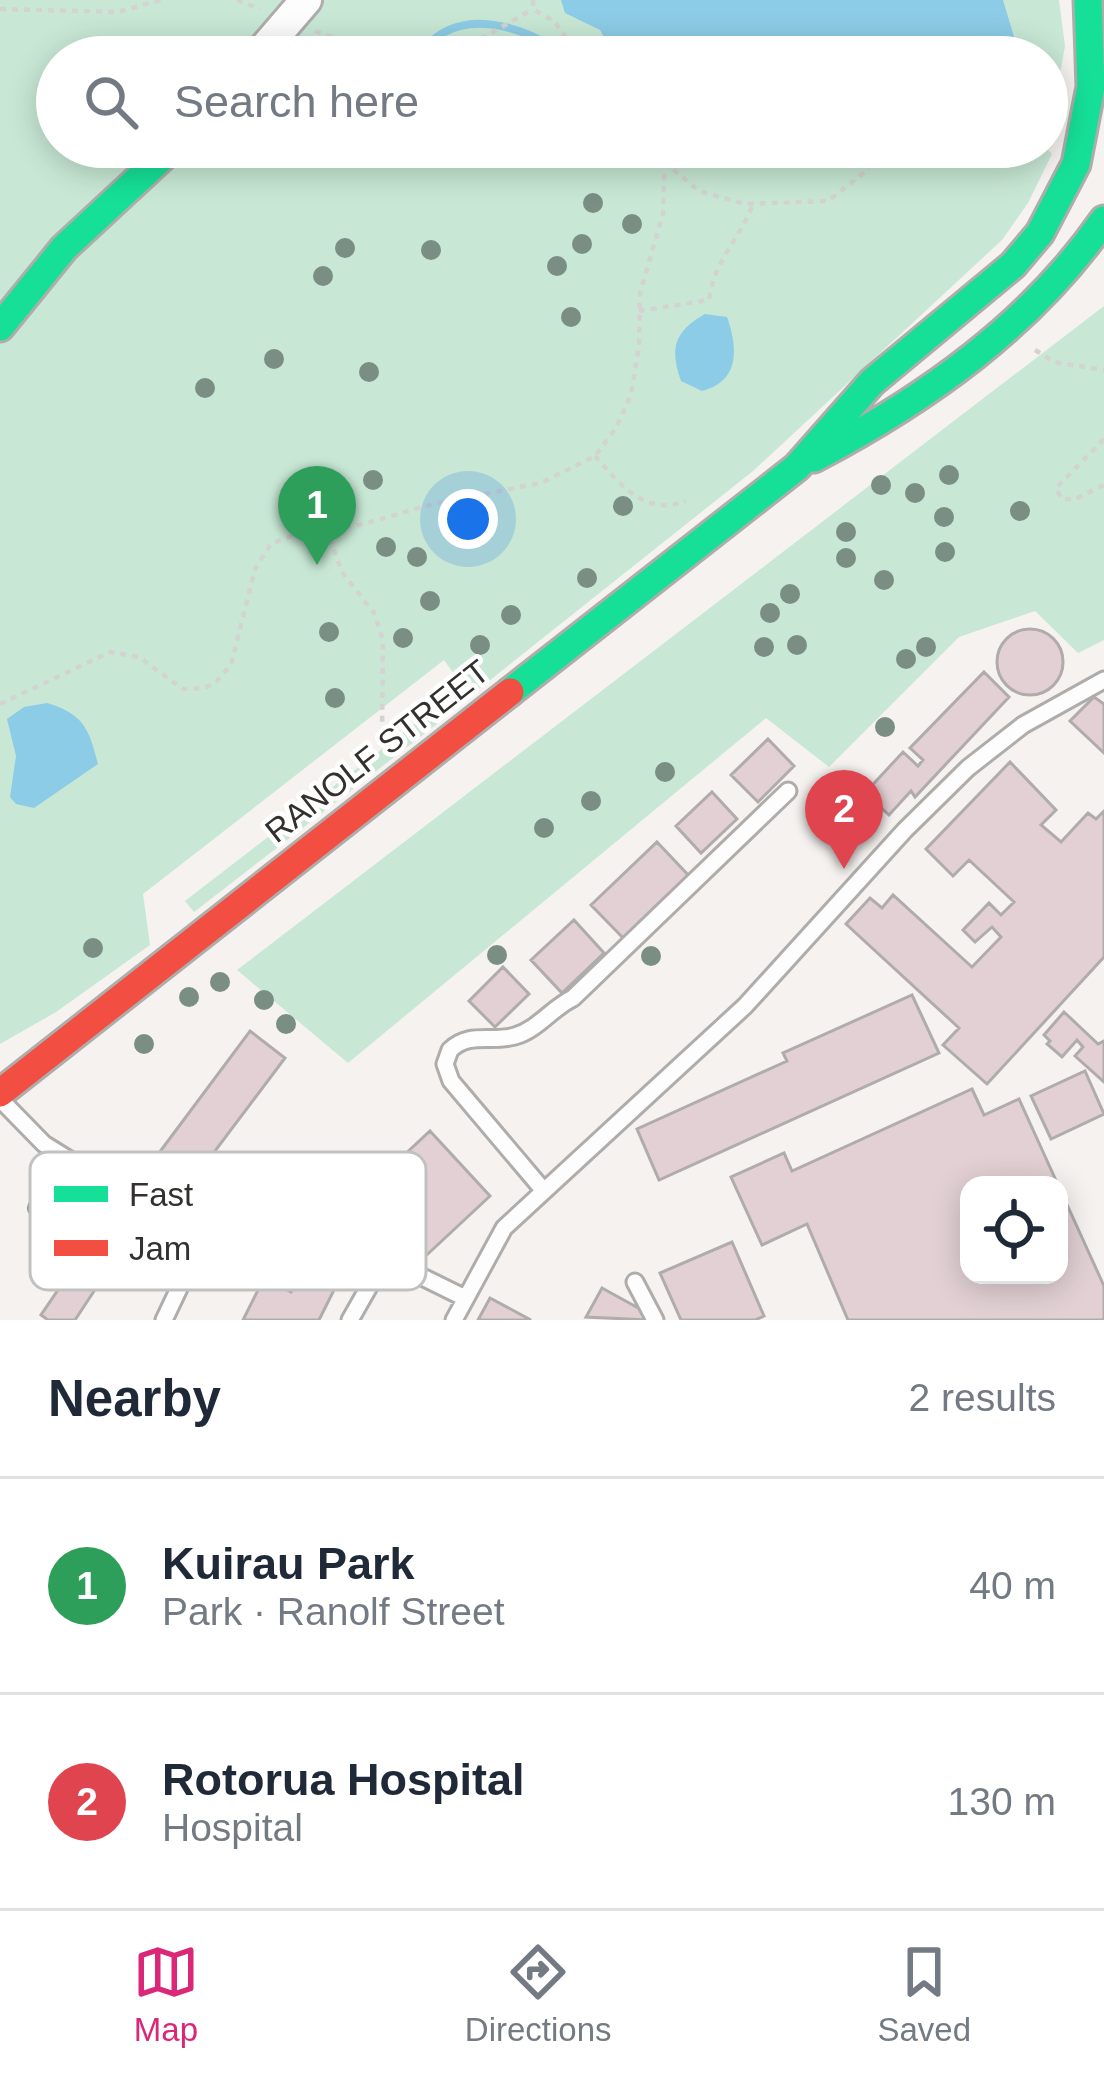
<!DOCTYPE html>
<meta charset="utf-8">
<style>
:root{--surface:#fff;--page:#f2f2f3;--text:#1f2937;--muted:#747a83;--line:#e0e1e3;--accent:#db2777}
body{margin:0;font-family:Helvetica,sans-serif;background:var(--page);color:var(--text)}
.controls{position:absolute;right:36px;bottom:36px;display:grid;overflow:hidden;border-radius:24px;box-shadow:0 6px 30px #0003}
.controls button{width:108px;height:108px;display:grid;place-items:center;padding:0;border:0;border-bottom:3px solid var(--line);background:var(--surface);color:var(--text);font:60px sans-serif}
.you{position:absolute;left:468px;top:519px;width:42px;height:42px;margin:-30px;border:9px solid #fff;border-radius:50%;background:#1a73e8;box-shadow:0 0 0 18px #1a73e833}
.badge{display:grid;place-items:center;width:78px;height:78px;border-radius:50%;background:var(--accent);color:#fff;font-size:39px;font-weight:700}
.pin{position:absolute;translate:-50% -99px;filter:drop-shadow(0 3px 6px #0008)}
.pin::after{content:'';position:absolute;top:63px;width:42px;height:36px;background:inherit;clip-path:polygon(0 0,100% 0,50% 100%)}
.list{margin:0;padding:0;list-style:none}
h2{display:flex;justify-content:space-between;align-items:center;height:156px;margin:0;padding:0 48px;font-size:51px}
h2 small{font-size:39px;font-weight:400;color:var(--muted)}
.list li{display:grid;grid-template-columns:78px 1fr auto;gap:36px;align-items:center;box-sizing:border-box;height:216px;padding:0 48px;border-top:3px solid var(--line)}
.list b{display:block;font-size:45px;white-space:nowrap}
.list p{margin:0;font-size:39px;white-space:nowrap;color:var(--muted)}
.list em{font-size:39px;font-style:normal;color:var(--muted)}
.icon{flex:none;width:66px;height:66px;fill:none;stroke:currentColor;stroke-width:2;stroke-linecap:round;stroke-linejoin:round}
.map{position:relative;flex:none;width:1104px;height:1320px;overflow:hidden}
.search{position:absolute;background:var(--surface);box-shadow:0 6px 30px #0003;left:36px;right:36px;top:36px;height:132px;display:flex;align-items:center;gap:30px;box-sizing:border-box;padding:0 42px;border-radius:66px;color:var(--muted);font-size:45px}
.sheet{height:588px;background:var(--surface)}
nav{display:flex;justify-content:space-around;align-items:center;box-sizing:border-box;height:168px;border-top:3px solid var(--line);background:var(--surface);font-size:33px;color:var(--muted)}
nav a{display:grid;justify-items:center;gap:6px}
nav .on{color:var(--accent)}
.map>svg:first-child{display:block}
.green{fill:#c8e8d5}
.water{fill:#8dcce7}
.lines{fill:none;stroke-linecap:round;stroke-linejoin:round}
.stream{stroke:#8dcce7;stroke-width:8}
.building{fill:#e2d0d4;stroke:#afacab;stroke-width:3}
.lane-casing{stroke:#afadab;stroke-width:21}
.street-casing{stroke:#afadab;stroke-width:36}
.fast-casing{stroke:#afadab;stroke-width:33}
.jam-casing{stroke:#afadab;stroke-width:33}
.path{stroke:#d3d3d1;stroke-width:4.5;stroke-dasharray:6 6;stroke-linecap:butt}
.lane{stroke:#fefdfd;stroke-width:15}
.street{stroke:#fefdfd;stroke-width:30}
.fast{stroke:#16e098;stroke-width:27}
.jam{stroke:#f24e42;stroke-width:27}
.tree{fill:#7a8e84}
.labels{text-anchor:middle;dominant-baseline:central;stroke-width:9;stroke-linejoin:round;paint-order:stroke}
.street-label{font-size:33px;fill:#33312f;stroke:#fff}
.key{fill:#fff;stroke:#c2c1c1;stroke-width:3}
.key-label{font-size:33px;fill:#33312f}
</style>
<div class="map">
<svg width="1104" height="1320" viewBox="0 0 1104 1320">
<rect width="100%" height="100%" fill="#f5f2ef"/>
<path class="green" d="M0,0H1059L1065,46L1047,144V57H57V147H1046L1052,154L1028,203L1002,240L753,471L470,696L444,660L143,894L150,945L56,1012L0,1044Z
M1104,306V640L1078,653L1035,611L959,637L829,767L766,718L348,1063L237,970Z
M434,709L442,720L194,912L185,901Z"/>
<path class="water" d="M561,0H1003L1018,50L1016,57H616L600,30L565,13Z
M705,314L727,317C738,348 740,381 702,391L681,381C669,348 675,331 705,314Z
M47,703C84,714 89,729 98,764L34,808L16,804L10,797L16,756L7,719L24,707Z"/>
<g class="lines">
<path class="stream" d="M419,57C453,2 526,25 566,57
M579,57L607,47"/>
</g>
<path class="building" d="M997 662a33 33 0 1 1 66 0a33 33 0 1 1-66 0Z
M984,672L1009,697L915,797L911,791L889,815L865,793L903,752L918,766L923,760L910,748Z
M1094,697L1104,704V753L1070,721Z
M768,739L794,766L758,802L731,775Z
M1010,762L1056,810L1041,825L1061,842L1088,813L1096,819L1104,811V957L987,1084L943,1045L959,1028L846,924L870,898L882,908L893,895L972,967L1001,937L992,927L975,942L963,930L989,903L1001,915L1014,902L969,860L953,876L926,849Z
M712,792L737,819L701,853L676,826Z
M657,842L691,878L625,940L591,905Z
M574,920L604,953L562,993L531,960Z
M503,967L529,994L495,1027L469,1001Z
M912,995L939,1053L659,1180L637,1129L787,1061L783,1053Z
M1064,1012L1098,1044L1104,1041V1082L1075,1056L1083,1047L1077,1040L1062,1057L1047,1044L1050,1041L1044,1035Z
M250,1031L285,1058L185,1191L150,1165Z
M1085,1071L1104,1114L1051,1139L1031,1096Z
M972,1089L984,1115L1019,1099L1058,1185H969V1275H1059V1187L1104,1286V1320H848L807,1224L762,1245L731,1177L784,1153L792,1171Z
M430,1131L490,1196L416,1265L355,1201Z
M317,1241L350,1258L319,1320H243L264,1278L291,1292Z
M732,1242L764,1316L755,1320H681L660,1273Z
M75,1265L100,1282L75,1320H48L41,1315Z
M602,1288L651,1315L648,1320L586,1317Z
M490,1298L531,1320H478Z"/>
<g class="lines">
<defs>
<path id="lane" d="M0,1099L44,1144L182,1230L192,1261L164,1320
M544,1191L451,1081L445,1064L450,1050C470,1031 491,1043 515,1036C537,1030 552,1008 573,998L788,791
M635,1282L655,1320
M350,1320L379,1269L390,1261L465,1298
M454,1320L504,1228L745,1006L905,830L968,768L1023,725L1104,680"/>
<path id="street" d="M257,57L306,0"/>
<path id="fast" d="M0,327L64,248L173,147
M814,458C926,399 1031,325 1104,220
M510,692L797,467L872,382L1013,265L1040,233L1076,164L1091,87L1088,0"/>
<path id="jam" d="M0,1093L510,692"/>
</defs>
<use href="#lane" class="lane-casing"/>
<use href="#street" class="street-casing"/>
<use href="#fast" class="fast-casing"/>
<use href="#jam" class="jam-casing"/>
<path class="path" d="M237,0L260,9
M533,0V9L555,22L579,57
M0,9L117,12L161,0
M315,31L388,57
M450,57L533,9
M664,162L699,191L745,204L828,201L869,169
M639,311L709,300C715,258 740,239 753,204
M1035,350L1054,362L1104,370
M1104,439L1056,488L1061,498L1073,500L1104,485
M595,456C620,484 645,517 686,501
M326,527L342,572L374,613L383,640L382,732
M0,704L110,652L139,657L183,689L205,688L215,683L231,665L255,569L271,544L310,529L360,525L433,504L541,483L595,456L616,428L631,395L639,346L640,293L663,214L665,147"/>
<use href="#lane" class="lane"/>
<use href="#street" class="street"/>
<use href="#fast" class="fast"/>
<use href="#jam" class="jam"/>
</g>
<g class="tree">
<circle cx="593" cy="203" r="10"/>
<circle cx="632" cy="224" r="10"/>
<circle cx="582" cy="244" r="10"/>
<circle cx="345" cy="248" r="10"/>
<circle cx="431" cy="250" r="10"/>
<circle cx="557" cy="266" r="10"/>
<circle cx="323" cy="276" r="10"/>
<circle cx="571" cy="317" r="10"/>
<circle cx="274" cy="359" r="10"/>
<circle cx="369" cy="372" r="10"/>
<circle cx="205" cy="388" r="10"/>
<circle cx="949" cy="475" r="10"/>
<circle cx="373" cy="480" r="10"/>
<circle cx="881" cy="485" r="10"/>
<circle cx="915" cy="493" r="10"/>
<circle cx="623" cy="506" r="10"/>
<circle cx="1020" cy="511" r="10"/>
<circle cx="330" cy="517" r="10"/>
<circle cx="944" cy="517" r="10"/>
<circle cx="846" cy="532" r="10"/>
<circle cx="474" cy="534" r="10"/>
<circle cx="386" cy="547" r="10"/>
<circle cx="945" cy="552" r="10"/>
<circle cx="417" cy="557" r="10"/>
<circle cx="846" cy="558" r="10"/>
<circle cx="587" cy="578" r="10"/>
<circle cx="884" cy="580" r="10"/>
<circle cx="790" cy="594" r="10"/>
<circle cx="430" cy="601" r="10"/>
<circle cx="770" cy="613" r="10"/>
<circle cx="511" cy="615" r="10"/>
<circle cx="329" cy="632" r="10"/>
<circle cx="403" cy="638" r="10"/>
<circle cx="480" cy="645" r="10"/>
<circle cx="797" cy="645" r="10"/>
<circle cx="764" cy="647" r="10"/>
<circle cx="926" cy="647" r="10"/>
<circle cx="906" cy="659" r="10"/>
<circle cx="335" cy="698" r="10"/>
<circle cx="885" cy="727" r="10"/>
<circle cx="665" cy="772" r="10"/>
<circle cx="591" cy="801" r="10"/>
<circle cx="544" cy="828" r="10"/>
<circle cx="93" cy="948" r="10"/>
<circle cx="497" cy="955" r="10"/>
<circle cx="651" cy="956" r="10"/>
<circle cx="220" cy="982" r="10"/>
<circle cx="189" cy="997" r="10"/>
<circle cx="264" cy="1000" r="10"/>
<circle cx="286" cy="1024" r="10"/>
<circle cx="144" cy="1044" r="10"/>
<circle cx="37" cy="1208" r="10"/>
</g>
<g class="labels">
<g class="street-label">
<text transform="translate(377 751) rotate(-38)">RANOLF STREET</text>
</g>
</g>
<rect x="30" y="1152" width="396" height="138" rx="18" class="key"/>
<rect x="54" y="1186" width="54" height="16" fill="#16e098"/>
<rect x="54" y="1240" width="54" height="16" fill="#f24e42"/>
<g class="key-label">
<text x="129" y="1206">Fast</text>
<text x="129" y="1260">Jam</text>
</g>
</svg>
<div class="controls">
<button><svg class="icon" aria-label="locate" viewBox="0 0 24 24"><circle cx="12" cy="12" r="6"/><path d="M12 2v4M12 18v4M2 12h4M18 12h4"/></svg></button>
</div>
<div class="you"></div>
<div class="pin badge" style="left:317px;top:565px;background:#2e9e5b">1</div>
<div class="pin badge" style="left:844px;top:869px;background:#e0444e">2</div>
<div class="search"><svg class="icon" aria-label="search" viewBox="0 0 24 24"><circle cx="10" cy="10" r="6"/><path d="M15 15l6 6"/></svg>Search here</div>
</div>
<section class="sheet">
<h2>Nearby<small>2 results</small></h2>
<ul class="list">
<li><span class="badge" style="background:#2e9e5b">1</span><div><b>Kuirau Park</b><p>Park · Ranolf Street</p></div><em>40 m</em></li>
<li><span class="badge" style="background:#e0444e">2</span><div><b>Rotorua Hospital</b><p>Hospital</p></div><em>130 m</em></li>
</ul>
</section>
<nav>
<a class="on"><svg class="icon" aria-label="map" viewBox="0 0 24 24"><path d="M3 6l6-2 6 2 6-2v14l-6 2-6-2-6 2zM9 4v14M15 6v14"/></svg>Map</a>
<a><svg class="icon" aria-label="directions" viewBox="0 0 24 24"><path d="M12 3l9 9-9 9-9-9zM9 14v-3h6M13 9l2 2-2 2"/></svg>Directions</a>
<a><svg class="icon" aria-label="saved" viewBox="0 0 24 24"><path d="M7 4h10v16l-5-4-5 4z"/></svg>Saved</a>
</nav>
